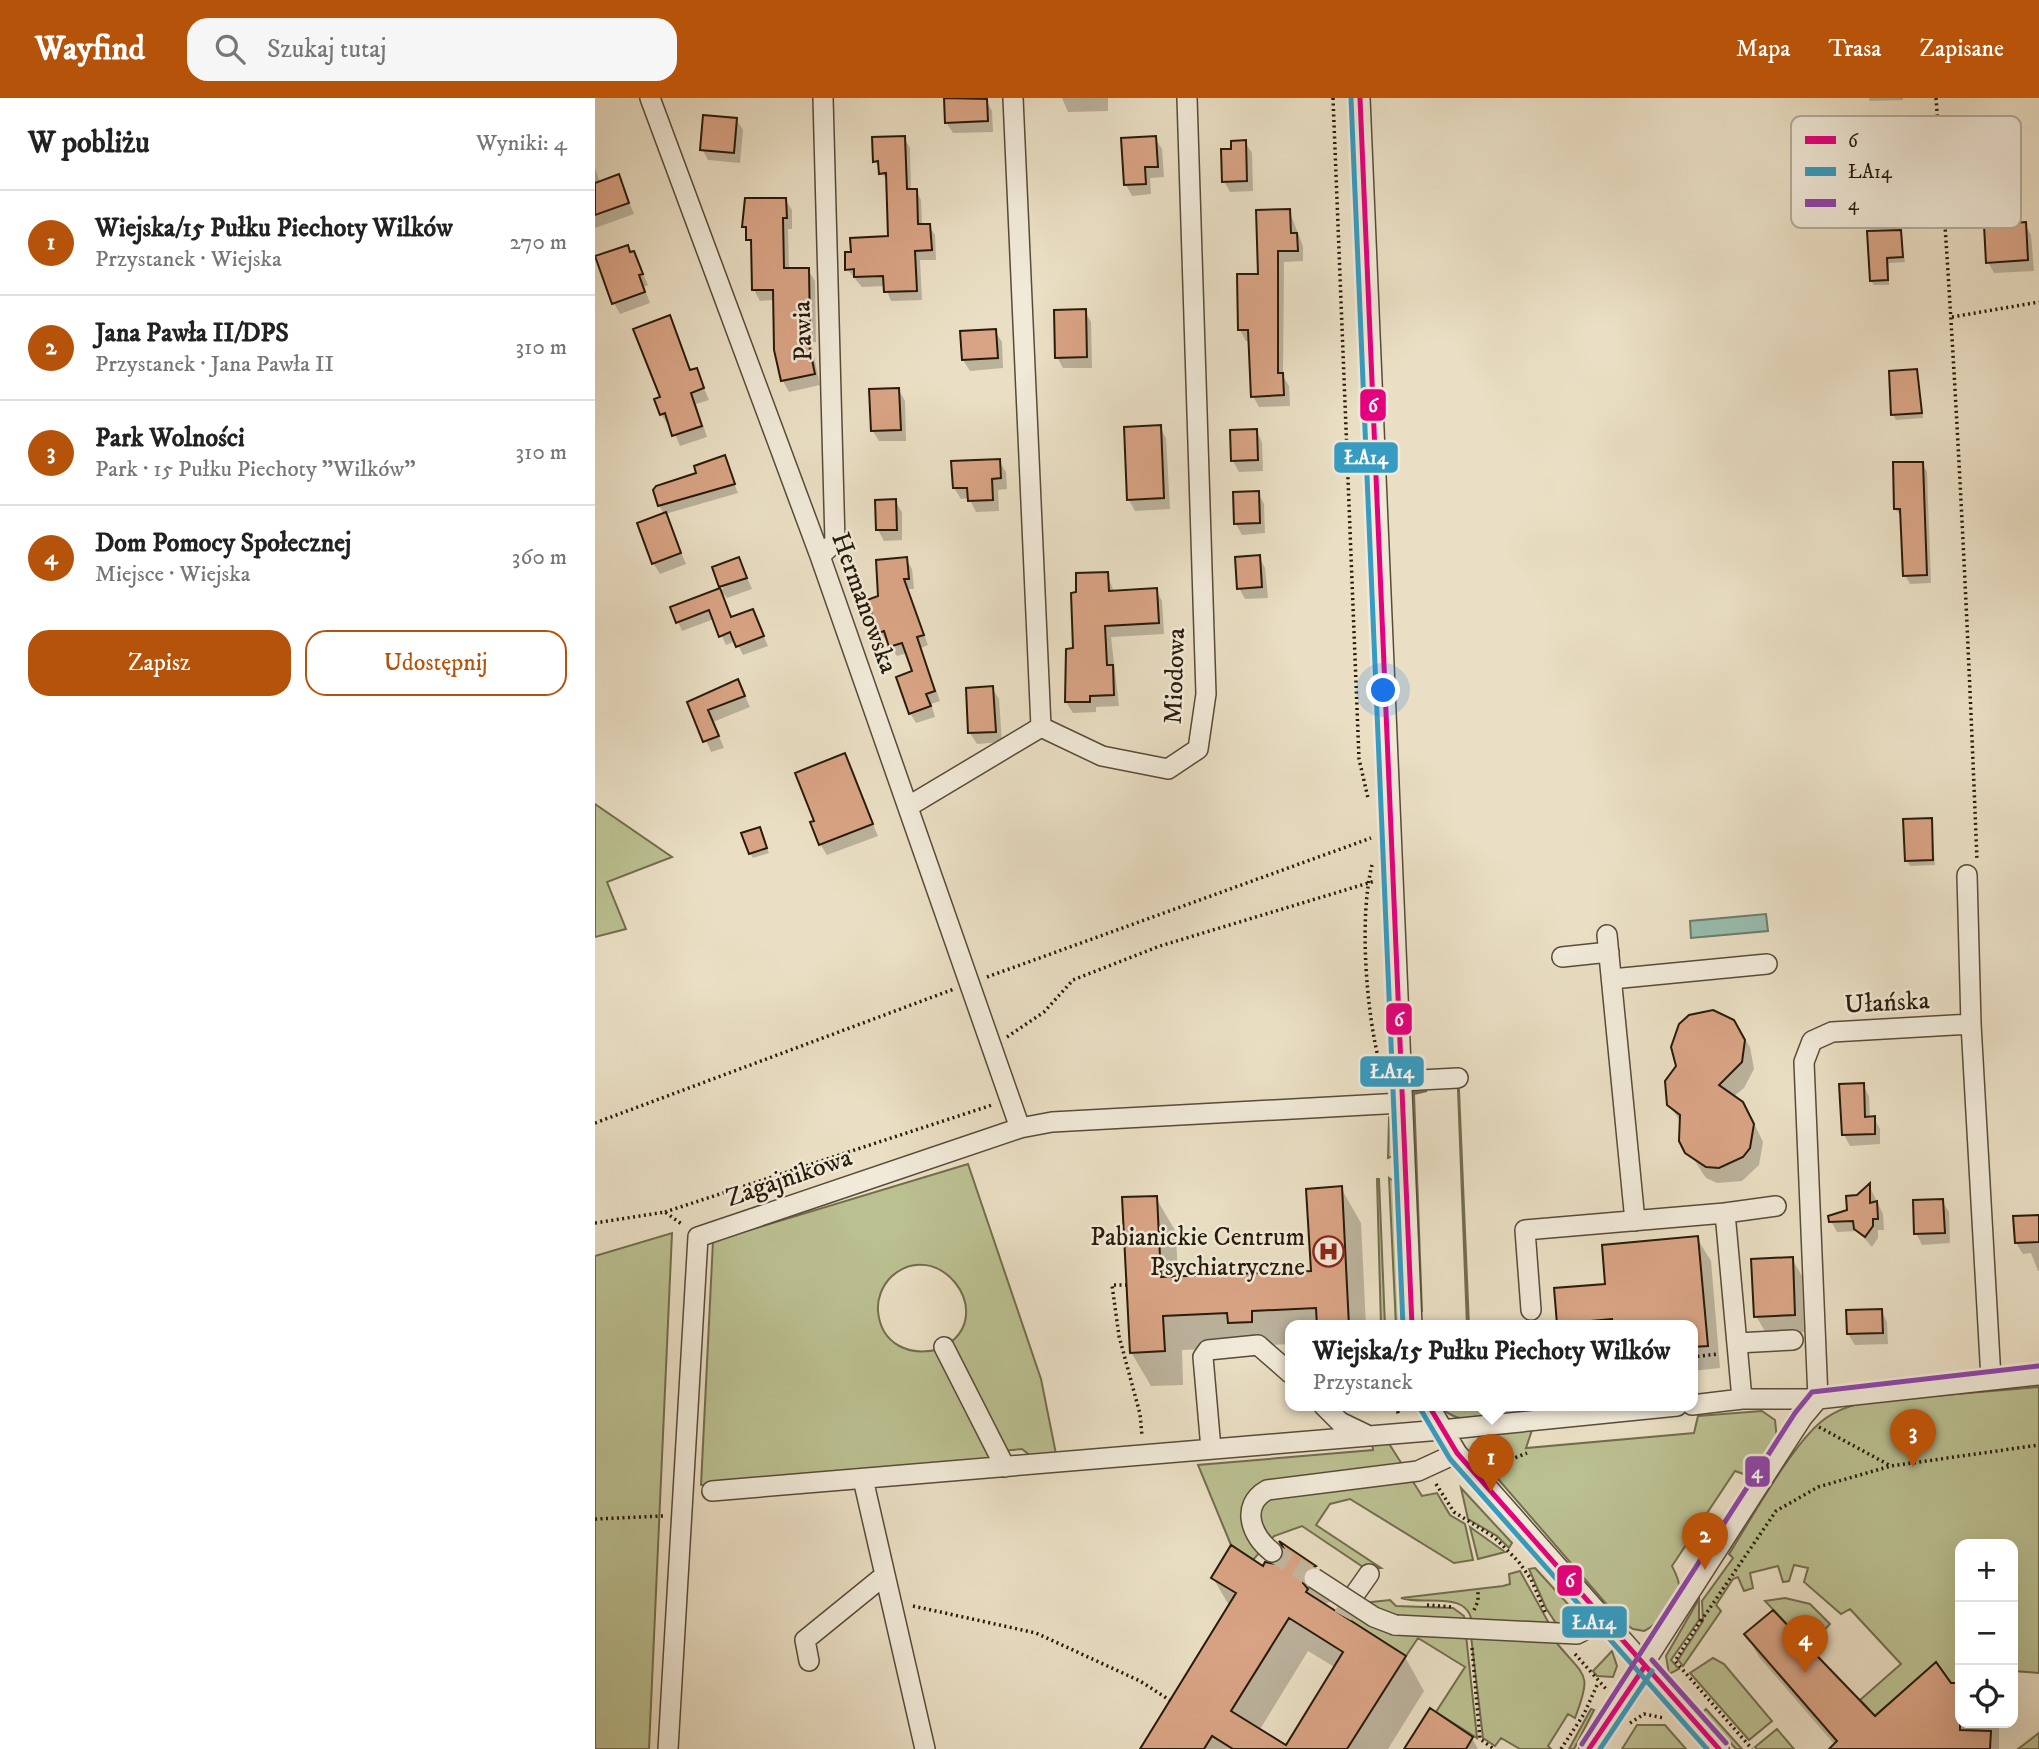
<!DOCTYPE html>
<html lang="pl">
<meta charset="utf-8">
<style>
:root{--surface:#fff;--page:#f6f6f6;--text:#222;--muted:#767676;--line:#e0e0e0;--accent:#b45309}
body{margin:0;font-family:"IM FELL DW Pica",serif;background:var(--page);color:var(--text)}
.controls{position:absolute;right:21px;bottom:21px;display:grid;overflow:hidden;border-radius:14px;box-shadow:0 7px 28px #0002}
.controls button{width:63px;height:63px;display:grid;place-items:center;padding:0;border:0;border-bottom:2px solid var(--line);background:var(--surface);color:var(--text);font:35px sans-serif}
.you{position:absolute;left:789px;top:593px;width:24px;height:24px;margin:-18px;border:5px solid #fff;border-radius:50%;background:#1a73e8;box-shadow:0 0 0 10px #1a73e833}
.badge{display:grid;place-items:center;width:46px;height:46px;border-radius:50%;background:var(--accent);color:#fff;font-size:23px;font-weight:700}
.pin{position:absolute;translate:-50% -58px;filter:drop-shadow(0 2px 4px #0008)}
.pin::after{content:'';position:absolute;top:37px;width:24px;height:21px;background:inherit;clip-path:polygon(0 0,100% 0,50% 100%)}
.popup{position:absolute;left:690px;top:1222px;width:413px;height:91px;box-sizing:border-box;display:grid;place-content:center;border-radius:14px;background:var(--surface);filter:drop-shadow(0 2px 5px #0005);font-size:23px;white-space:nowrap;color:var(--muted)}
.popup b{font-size:26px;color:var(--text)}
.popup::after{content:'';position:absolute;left:50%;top:100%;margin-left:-14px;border:14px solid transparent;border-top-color:var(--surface)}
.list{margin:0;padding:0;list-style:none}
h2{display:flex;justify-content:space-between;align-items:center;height:91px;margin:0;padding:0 28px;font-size:30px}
h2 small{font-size:23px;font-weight:400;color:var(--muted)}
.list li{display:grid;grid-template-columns:46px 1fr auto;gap:21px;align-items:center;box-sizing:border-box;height:105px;padding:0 28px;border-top:2px solid var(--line)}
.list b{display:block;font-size:26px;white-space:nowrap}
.list p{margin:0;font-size:23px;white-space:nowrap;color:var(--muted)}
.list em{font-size:23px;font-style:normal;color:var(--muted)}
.actions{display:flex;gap:14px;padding:21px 28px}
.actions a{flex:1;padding:16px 0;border:2px solid var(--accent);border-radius:21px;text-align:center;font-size:24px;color:var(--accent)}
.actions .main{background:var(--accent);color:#fff}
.icon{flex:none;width:38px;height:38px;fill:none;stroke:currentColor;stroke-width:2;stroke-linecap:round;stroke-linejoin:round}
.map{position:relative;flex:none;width:1444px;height:1651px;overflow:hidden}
header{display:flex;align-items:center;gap:42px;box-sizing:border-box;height:98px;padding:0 35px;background:var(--accent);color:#fff}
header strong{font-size:33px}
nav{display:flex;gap:38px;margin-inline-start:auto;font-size:24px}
.search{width:490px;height:63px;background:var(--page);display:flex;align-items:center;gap:18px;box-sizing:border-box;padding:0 24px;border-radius:21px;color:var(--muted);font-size:26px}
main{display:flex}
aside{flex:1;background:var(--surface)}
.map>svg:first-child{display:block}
.green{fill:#bbc091;stroke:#726d4d;stroke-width:2}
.water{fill:#98bdaf;stroke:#6b7c6d;stroke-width:2}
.shadow{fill:#0003;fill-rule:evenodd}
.building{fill:#d9a485;stroke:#281a09;stroke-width:2;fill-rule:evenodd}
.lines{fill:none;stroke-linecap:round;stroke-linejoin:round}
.minor-tunnel{stroke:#c3b89f;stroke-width:19;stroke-dasharray:19 10;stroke-linecap:butt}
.minor-casing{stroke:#584b38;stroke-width:22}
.path{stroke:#281a09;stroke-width:3.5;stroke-dasharray:2 3.5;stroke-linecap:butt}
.minor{stroke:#f1ead9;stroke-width:19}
.minor-bridge-casing{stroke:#584b38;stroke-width:22;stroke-linecap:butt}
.minor-bridge{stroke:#f1ead9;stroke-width:19}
.bus-1-casing{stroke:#f1ead9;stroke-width:10}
.bus-2-casing{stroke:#f1ead9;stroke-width:10}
.bus-3-casing{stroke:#f1ead9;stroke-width:10}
.bus-1{stroke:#e5007d;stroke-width:5}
.bus-2{stroke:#369cc1;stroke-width:5}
.bus-3{stroke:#8e44ad;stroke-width:5}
.labels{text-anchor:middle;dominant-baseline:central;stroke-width:5;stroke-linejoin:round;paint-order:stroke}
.street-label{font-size:26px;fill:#281a09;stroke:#f1ead9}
.poi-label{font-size:26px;fill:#281a09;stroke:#f1ead9;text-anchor:end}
.key{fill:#f1ead9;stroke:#b5ac9b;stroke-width:2}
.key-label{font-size:19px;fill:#281a09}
.line-badge{stroke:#f1ead9;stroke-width:2.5}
.badge-label{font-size:19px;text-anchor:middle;font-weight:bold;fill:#fff}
</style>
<header>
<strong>Wayfind</strong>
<div class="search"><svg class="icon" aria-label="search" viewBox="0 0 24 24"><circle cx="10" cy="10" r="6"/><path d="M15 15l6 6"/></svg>Szukaj tutaj</div>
<nav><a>Mapa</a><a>Trasa</a><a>Zapisane</a></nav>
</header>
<main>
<aside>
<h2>W pobliżu<small>Wyniki: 4</small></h2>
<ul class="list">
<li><span class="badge">1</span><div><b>Wiejska/15 Pułku Piechoty Wilków</b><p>Przystanek · Wiejska</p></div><em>270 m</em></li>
<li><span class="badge">2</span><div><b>Jana Pawła II/DPS</b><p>Przystanek · Jana Pawła II</p></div><em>310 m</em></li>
<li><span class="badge">3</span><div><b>Park Wolności</b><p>Park · 15 Pułku Piechoty &quot;Wilków&quot;</p></div><em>310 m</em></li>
<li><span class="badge">4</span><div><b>Dom Pomocy Społecznej</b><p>Miejsce · Wiejska</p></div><em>360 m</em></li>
</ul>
<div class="actions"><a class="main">Zapisz</a><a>Udostępnij</a></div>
</aside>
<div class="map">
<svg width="1444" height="1651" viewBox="0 0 1444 1651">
<rect width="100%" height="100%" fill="#eadfc4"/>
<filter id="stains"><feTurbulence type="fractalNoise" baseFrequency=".00286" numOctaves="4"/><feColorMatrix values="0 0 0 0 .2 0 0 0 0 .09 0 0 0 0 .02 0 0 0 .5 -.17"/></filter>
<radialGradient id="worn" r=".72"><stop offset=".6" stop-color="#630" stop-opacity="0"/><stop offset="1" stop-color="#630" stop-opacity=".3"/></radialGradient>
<path class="green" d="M0,706L77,759L12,784L31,831L0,839Z
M863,992H864L874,1228H872Z
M832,993L819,996L827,1214L816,994Z
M794,1020L799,1025L800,1057L793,1060Z
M373,1066L446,1281L461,1356L437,1359L427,1351L407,1353L352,1247C403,1213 341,1137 296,1179C287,1188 282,1201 283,1213C286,1247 315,1259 345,1251L400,1362L106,1387L118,1143Z
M794,1080L803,1086L810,1228H801Z
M782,1081H784L790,1228H786Z
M77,1135L54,1651H0V1158Z
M1444,1289V1575L1418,1573V1446H1365V1585H1356L1341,1565L1280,1618L1265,1602L1306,1566L1255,1511L1246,1516L1209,1484L1213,1470L1199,1467L1194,1483L1188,1484L1183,1468L1155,1475L1158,1490L1149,1493L1143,1479L1138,1481L1121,1507L1126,1513L1088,1568L1083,1562L1108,1523L1107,1503L1138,1460L1134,1456C1157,1420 1196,1348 1227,1323C1242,1311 1259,1306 1277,1303Z
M845,1308H899L900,1319C879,1321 861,1326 845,1308Z
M1167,1313L1180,1322L1182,1342L1157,1379L1140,1373L1077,1468C1080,1474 1085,1483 1084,1490C1083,1505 1062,1527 1049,1533L1038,1531L1026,1523L878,1352L883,1341L892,1337L937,1332L931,1350L1099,1335L1103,1318Z
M793,1344L827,1398L842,1395L855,1417L870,1426L878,1462L859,1465L755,1401L735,1406L721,1427L786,1470L771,1471L707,1428L679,1438L658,1462L636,1447L603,1367L778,1352L777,1345Z
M866,1390L917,1445L914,1450L902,1438L873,1421Z
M875,1429L910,1454L883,1461Z
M940,1470L982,1516L980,1523L984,1527L964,1530L951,1510L934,1471Z
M925,1473L956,1529L877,1525C873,1491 828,1508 806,1500L908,1488L915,1486L914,1476Z
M1190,1500L1215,1506L1235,1526L1213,1549L1170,1503Z
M1104,1501V1522L1076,1562L1084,1571L1074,1576L1071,1558Z
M795,1502L801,1508L858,1510L869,1518L882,1640L841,1614L870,1569L823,1540L811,1558L754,1522L767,1505Z
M876,1538L960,1543C990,1580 998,1573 980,1620L973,1616L953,1648L956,1651H925L906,1640L900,1648L888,1640Z
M1017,1553L1022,1568L1018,1579L1002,1578L998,1573Z
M1118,1560L1129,1566L1177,1623L1154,1642L1095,1575Z
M996,1611L999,1612L979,1651H974Z
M1111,1611L1147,1651H1141L1108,1614Z
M1042,1627H1070L1091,1651H1027Z
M1182,1631L1199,1651H1162L1160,1649Z
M1444,1635V1651H1423Z"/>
<path class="water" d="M1171,816L1173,833L1096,840L1095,823Z"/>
<path class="shadow" d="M350,0L391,2L397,13L398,34L358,35L351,24Z
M467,0H513V13L473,14Z
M1274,0H1308V2L1275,3Z
M141,21L148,32L145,65L113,62L107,51Z
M309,40L315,50L316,93L321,92L326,102L327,128H334L340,137L341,162H325L327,202L296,203L290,188L267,189L252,171L295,140L293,85L280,63Z
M560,40L567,51L569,79L555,80L556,96L537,98L531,87Z
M1305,40L1311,85L1289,86L1277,74Z
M650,44L657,55L658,93L635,94L629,83Z
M0,70L5,85L23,78L39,116L0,130Z
M190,101L197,112V131H193L194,172H213L220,183L221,244H216L225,287L194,294L188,283L181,251L180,202L165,203L159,192L158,151L149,129Z
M694,112L708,148V163L689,164L688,278L694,288L695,308L664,309L658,298L655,243H651L645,232Z
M1430,126L1436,137L1439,173L1399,175L1393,164Z
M1305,134L1310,164L1294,165V187H1279L1276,183Z
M39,155L53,187L49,189L55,205L25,216L19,205Z
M490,213L496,224L497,270H468L462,259Z
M74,219L96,274L101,272L114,302L101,306L112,339L85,348L76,326L73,327L66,316Z
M400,233L407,244L408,270L375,273L368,262Z
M1321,273L1328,320L1301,322L1298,317Z
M304,292L310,303L311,343H284L277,332Z
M565,329L571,340L575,411L540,413L534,402Z
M661,332L667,344L668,373L644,374L638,363Z
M129,360L143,395L70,416L91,466L65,476L58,465L69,416L64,407L103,376Z
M404,363L411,374L412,391L403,392L404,413L381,414L374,400L366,401L359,390Z
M1327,365L1332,374L1336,485L1315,486L1310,477L1307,419L1300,411Z
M663,395L669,406L670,435L647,437L641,426Z
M300,403L307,414V442L289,443L283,432Z
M664,459L670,470L673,500L650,501L644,490Z
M144,461L157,491L132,500L126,493L137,520L158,513L173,548L148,557L141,543L131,547L119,521L87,533L77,510L128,491L119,470Z
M311,461L317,471L319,491H313L333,547L326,550L345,603L336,606L340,619L321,625L315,615L319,574L312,555L302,558L285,534V499Z
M512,476L519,494L561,492L567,503L569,536L516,539L524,608L501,609V614L478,615L471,604L480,552Z
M143,583L155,609L118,624L129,650L116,654L95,604Z
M397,590L404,601L407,644L382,646L375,635L372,591Z
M249,657L283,738L232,757L225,746L221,724Z
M1336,722L1340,767L1315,768L1312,763Z
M167,736L174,755L158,760L155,755Z
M1106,914L1128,917L1144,932L1155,949L1159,971L1149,990L1138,999L1154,1015L1168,1044L1164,1067L1147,1083L1122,1085L1111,1080L1086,1042V1025L1074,1006L1095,919Z
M1268,987L1274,998L1275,1020H1279L1285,1031V1046L1255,1048L1249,1037Z
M1274,1087L1288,1116L1289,1132H1283V1140L1277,1149L1263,1133L1242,1134L1236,1123L1254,1113Z
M746,1090L766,1125L771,1228H695V1246L675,1247L676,1258L654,1259L649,1249L587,1252L588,1287L556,1288L536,1254L561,1100L581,1134L583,1180L718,1174Z
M1347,1103L1354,1114L1355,1145L1327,1147L1321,1135Z
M1444,1118V1173H1443L1436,1155L1428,1156L1421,1145Z
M1102,1140L1116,1163L1125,1270L1097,1273V1228H965L961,1192L1012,1187Z
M1197,1161L1207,1178L1209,1234L1171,1235L1161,1218Z
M1286,1212L1292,1224L1293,1246L1260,1247L1253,1236Z
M689,1448L720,1469L739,1502L728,1507L810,1559L829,1593L793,1651H547L635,1509L618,1480L680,1468L688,1463ZM713,1553L741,1570L691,1649L664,1633Z
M1151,1536L1279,1620L1355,1587H1365V1625H1404V1651H1236L1240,1647L1164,1559Z
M877,1640L883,1651H811Z"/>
<path class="building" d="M349,0L392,1L393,23L350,25Z
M108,17L142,20L139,55L105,52Z
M1293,33L1299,39L1306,38L1309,81L1284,82L1275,74L1281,68L1279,40L1287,39Z
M310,38L312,91H322L323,126H335L337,152L320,153L322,193L289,194L288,178L259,179V171L250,172V154H256L255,140L293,138L291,75L284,76L283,63L278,64L277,39Z
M561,38L563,69H550L551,86L529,87L526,40Z
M651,42L652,83L627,84L626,51H636V43Z
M24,76L34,105L0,117V85Z
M150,100H191L192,120H188L189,170H214L215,233H211L220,276L186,283L179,252L178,192H157L156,142H151V129H147Z
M695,111L696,135H702L703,153H683V275H688L689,297L656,299L653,232H643L642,176H663L661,112Z
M1431,124L1433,162L1391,165L1389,127Z
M1306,132L1308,159L1292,160L1293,182L1275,183L1272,133Z
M33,147L35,154L39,153L48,176L44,177L50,194L17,206L0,158Z
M491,211L492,259L460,260L459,212Z
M75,217L95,272L102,270L109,290L96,295L107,328L77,338L70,315L65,317L59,301L65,299L38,231Z
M401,231L403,260L367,262L365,233Z
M1322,271L1327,315L1296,317L1294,273Z
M304,290L306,332L276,333L274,291Z
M566,327L569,400L532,402L529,329Z
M662,331L663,362L636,363L635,332Z
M130,357L140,386L63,408L58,392L61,388L101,375L99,368Z
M405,361L406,380L397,381L398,402L373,403L372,390H358L356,363Z
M1298,364H1328L1332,477L1308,478L1305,411H1299Z
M664,393L665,425L639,426L638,394Z
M301,401L302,432H281L280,402Z
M71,414L86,455L57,466L42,425Z
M665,457L667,489L642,491L640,459Z
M144,459L152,480L124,489L117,469Z
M312,459L314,481H309L329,537L322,539L340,593L331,596L336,608L314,616L301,579L317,573L307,545L294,549L289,533L283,535L272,502L283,498L281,462Z
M513,474L514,493L562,490L564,525L510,528L512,567H518L519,597L495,598V604H470L471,551L478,550L476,495L481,494V475Z
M125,490L136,519L158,511L169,538L141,549L135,534L124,539L114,512L81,525L75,509Z
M143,581L150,598L113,612L124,638L108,644L92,604Z
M398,588L401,634L373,635L371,590Z
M250,655L278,726L224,747L215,724L219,723L200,675Z
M1337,720L1338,762L1310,763L1308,721Z
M165,729L172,750L154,756L146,735Z
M1118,912L1139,922L1150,942L1147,964L1124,987L1148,1004L1159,1026L1155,1050L1148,1059L1124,1070L1111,1069L1090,1055L1084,1043L1085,1017L1072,1007L1070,983L1081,968L1076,949L1084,926L1094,917Z
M1269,985L1270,1019L1280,1018V1036L1247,1037L1244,986Z
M1275,1085V1105L1282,1103L1283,1121H1278V1128L1270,1139L1259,1131L1258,1123L1234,1124L1233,1118L1252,1112L1251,1098L1262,1097Z
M747,1088L754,1228H722L721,1210L657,1213V1224L633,1225L632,1215L568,1218L570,1253L535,1255L527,1099L562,1098L566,1179L716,1173L711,1091Z
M1348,1101L1350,1135L1319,1136L1318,1102Z
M1444,1117V1144L1420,1145L1418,1118Z
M1103,1138L1113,1248L1097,1249V1228H1018L1017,1221L962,1226L959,1190L1010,1186L1007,1147Z
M1198,1159L1200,1217L1159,1219L1156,1161Z
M1287,1211L1288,1235L1252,1236L1251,1212Z
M684,1443L721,1468L708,1474V1485L713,1491L711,1494L811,1558L752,1651H638L617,1638L609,1651H545L641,1495L616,1480L636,1447L668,1468L670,1464L680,1466L686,1462L689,1451ZM694,1520L748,1554L691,1647L636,1613Z
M1178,1512L1280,1618L1341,1564L1356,1585H1365V1632L1396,1633L1395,1651H1234L1242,1643L1149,1536Z
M835,1610L878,1639L871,1651H809Z"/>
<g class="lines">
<path class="minor-tunnel" d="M677,1454L719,1480
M748,1518L760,1496"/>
<defs>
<path id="minor" d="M55,0L225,458L425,1030
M418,0L446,629L507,658L573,671L603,651L611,596L592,0
M765,0L817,1228
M225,458L240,444L228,0
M314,708L446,629
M1372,777L1376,926
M1012,837L1040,1123
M967,859L1014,854
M1017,881L1172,866
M806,983L863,980
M1130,1115L1181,1108
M936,1212L930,1132L1130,1115L1147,1301
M1142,1245L1198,1242
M349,1249L410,1369
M1223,1301L1209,964L1217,943L1237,934L1376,926L1396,1281
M1097,1307L1147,1301H1223L1444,1277
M729,1308L745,1324L770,1336
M834,1308L862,1355L1124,1651
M616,1351L608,1259L613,1252L663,1247L695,1275
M268,1381L330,1651
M117,1393L846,1332L1082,1308
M677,1454C657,1438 644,1408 672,1392L823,1373L862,1355
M760,1496L774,1476
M800,1527L982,1536L1009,1522
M214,1563L210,1542L290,1477
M73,1651L103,1139L425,1030L457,1024L807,1005
M994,1651L1207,1320L1223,1301"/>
</defs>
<use href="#minor" class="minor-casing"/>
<path class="path" d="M738,0L764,661L773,700
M1341,0C1360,254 1372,508 1382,763
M1357,219L1444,204
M777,767C764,819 771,914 785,967
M392,879L776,740
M412,939L449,914L478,882L565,848L780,783
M0,1025L359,891
M70,1114L397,1007
M0,1125L70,1114L88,1127
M532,1187H517L524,1238L545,1316L547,1338
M1097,1259L1123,1256
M801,1308L804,1318
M1224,1329L1294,1367
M900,1368L932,1355
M841,1386L859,1414L899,1439L923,1463L936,1481L951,1516
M0,1421L68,1418
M832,1507L859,1509
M318,1508L441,1535L545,1583L576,1603
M879,1512L883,1503V1491
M1106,1522L1080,1563L1157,1651
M1106,1523L1181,1413L1223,1389L1296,1368L1444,1347
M877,1550L885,1641L899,1651
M980,1556L1012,1592
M1035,1625L1049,1616L1069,1620
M966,1651L989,1616L1003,1585"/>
<use href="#minor" class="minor"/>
<defs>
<path id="minor-bridge" d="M719,1480L779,1519L800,1527"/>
</defs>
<use href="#minor-bridge" class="minor-bridge-casing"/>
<use href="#minor-bridge" class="minor-bridge"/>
<defs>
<path id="bus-1" d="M765,0L817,1228
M834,1308L862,1355L1124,1651
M994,1651L1050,1568"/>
<path id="bus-2" d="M756,0L808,1228
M826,1312L855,1361L1112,1651
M1005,1651L1057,1573"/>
<path id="bus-3" d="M1057,1562L1131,1645
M987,1646L1200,1315L1217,1294L1443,1268"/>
</defs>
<use href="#bus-1" class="bus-1-casing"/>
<use href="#bus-2" class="bus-2-casing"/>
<use href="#bus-3" class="bus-3-casing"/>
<use href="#bus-1" class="bus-1"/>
<use href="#bus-2" class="bus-2"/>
<use href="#bus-3" class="bus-3"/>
</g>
<defs>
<symbol id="hospital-ring" viewBox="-11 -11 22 22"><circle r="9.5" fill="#f1ead9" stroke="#8f2418" stroke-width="1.5"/><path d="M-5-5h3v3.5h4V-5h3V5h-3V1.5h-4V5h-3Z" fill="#8f2418"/></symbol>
</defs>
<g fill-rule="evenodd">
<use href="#hospital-ring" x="716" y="1136" width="35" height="35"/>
</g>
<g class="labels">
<g class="street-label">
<text transform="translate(208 233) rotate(-92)">Pawia</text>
<text transform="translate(269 505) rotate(70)">Hermanowska</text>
<text transform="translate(580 578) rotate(-88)">Miodowa</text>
<text transform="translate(1292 905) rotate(-3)">Ułańska</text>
<text transform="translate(194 1080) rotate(-19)">Zagajnikowa</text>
</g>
<g class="poi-label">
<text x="710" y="1139">Pabianickie Centrum<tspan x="710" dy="30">Psychiatryczne</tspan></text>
</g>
</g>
<rect x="1196" y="18" width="230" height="112" rx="10" class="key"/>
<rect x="1210" y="38" width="31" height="8" fill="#e5007d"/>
<rect x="1210" y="69" width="31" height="9" fill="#369cc1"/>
<rect x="1210" y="101" width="31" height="8" fill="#8e44ad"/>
<g class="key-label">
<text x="1253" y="49">6</text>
<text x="1253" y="80">ŁA14</text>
<text x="1253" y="112">4</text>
</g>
<g class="line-badge">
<rect x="764" y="290" width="28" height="34" rx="7" fill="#e5007d"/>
<rect x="738" y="343" width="66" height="33" rx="7" fill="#369cc1"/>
<rect x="790" y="904" width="28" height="34" rx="7" fill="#e5007d"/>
<rect x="764" y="957" width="66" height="33" rx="7" fill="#369cc1"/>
<rect x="1149" y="1357" width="27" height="33" rx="7" fill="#8e44ad"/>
<rect x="961" y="1466" width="27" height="33" rx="7" fill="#e5007d"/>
<rect x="966" y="1507" width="67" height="34" rx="7" fill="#369cc1"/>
</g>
<g class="badge-label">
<text x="778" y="314">6</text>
<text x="771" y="366">ŁA14</text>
<text x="804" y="928">6</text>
<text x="797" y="980">ŁA14</text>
<text x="1162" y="1380">4</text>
<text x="975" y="1489">6</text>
<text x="999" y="1531">ŁA14</text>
</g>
<rect width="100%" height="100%" filter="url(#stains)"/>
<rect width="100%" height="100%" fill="url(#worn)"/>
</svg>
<div class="controls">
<button>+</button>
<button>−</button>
<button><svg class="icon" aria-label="locate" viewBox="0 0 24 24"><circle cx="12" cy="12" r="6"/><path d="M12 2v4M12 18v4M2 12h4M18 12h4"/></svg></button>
</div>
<div class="you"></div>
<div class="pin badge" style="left:896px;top:1394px">1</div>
<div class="popup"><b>Wiejska/15 Pułku Piechoty Wilków</b>Przystanek</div>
<div class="pin badge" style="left:1110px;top:1472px">2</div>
<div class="pin badge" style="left:1318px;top:1369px">3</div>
<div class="pin badge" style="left:1210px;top:1575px">4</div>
</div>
</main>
